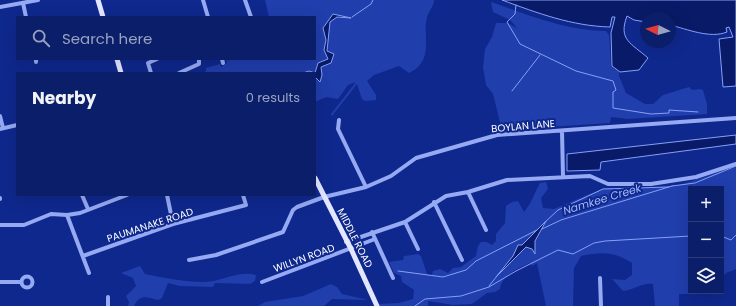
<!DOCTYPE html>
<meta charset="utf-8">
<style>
:root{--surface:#0b1e6a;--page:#142770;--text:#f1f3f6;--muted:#9aa2c1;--line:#2b3c7e}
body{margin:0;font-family:Poppins,sans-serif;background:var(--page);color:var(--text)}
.controls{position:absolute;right:12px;bottom:12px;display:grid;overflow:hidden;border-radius:0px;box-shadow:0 4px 16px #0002}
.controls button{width:36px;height:36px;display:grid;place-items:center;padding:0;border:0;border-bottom:1px solid var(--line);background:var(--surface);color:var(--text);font:20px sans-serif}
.compass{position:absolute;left:640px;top:12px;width:36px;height:36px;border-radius:50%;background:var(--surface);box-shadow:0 4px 16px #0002;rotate:275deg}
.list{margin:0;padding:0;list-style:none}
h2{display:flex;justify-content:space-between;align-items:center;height:52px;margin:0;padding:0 16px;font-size:17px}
h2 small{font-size:13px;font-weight:400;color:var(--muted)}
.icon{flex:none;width:22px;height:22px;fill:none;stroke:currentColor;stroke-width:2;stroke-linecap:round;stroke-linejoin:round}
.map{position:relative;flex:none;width:736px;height:306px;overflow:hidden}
.search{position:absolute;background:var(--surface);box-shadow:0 4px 16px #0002;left:16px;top:16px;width:300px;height:44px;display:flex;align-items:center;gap:10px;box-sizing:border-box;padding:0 14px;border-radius:0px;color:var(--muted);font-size:15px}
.panel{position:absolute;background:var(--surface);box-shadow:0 4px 16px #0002;left:16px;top:72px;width:300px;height:124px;border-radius:0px}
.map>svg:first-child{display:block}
.green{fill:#203eac}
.water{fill:#091b68;stroke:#87a0f7}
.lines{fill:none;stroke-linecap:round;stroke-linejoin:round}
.stream{stroke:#87a0f7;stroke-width:1}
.minor{stroke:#96aaf3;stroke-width:4}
.major{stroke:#e2e6ff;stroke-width:5}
.labels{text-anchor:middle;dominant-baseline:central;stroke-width:4;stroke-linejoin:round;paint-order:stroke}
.street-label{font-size:10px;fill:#fff;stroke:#0f288d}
.water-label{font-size:11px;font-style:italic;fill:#a2b5fa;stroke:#0f288d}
</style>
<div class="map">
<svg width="736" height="306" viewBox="0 0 736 306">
<rect width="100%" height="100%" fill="#0f288d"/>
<path class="green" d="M265,0H434C434,6 429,10 427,17C422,36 435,61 409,73L399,66L374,75L367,81L376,95V100L365,101L362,99L357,84L332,116L331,114L356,82L348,85L338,99L326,97L315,102V73H203L206,71V68L220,64L221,67L227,63L226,59H315V17H269Z
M491,2C528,15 567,31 606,31L609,35L611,66L619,72V76L626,93L645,104H653L663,95L689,87L692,90L700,89L703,90L707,104V114L628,119L611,117L610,123L502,130L493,94L486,85L483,67L485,49L492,37L496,23H508L518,29L510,20L493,12Z
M736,167V269L726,273L721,280V189H691V291H694V294H679V306H655L653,284C643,282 634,290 623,291L612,279L625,280L632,275V263C613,251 602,252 581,256L574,268L573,306H546L537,263L532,266L530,263C518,268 502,275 500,289L495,292L487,293L472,304L453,305L428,301V306H380L379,304L399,303L413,299L414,290L402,282L401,276L394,273L389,262L403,260L404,256L418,254L421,256L427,274L432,275L433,271L440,269L448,273L453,268L461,267L476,256L478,246L481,242H487L492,245L496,241V234L505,223L506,206L512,202L518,201L524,212C532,203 534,193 540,183L546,182L548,189L541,198L543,208L554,209L604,188H643L679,185Z
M140,266L145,274C165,278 184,282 204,282C221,282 239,270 256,275L255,281L250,284L215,283L213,287L180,286L168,283L162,298L158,300C146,297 140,294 134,306H128L129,302L126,296L136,286L133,278L121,273Z
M331,284L337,287L342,294L368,300L332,299L324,306H258L265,302L303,296Z"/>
<path class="water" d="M502,0H736V86L723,87L719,39L733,37L729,27L726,28L727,32C710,39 687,29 670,25V18H646V22L634,20L627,16C618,40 631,43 648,58L639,70L620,72L612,66L611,33L615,17H612L610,27C572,26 537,13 502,0Z
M333,14L351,18L337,17L330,22L327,51L334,54L331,63L321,67L322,75L320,82L315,77V73H303L309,71L315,73L318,63L328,59L324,50L326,40L323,28Z
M736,135V144L601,162L600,170L567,171V154Z
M546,221L535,241V254L532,249L526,247L496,277L513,256L518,245H522Z"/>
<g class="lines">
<path class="stream" d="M516,5L515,14L507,22L520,44L576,71L613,81L616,90L613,92V108L651,114L669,113V110L698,112
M352,17L371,4L373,0
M512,91L540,55
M672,186L695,183L736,166
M543,224L558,210L603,189L669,187
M542,229L561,220L672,186
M721,236L731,240L736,235
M398,271L443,277L466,270L476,261L537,230
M489,286L497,276
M415,306L425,299L461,296L489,287L516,271L558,250L573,254L594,243L605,241L691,236"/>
<path class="minor" d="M203,0L208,17
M245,0L251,17
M23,3L26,17
M0,7L38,0
M36,59V62
M222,59L223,63
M151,73L148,63L157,59
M179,73L199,64V59
M0,116L3,128
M339,120L338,129L366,187
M0,129L17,125
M562,131L563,177
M468,192L486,230
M82,195L88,209
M167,195L173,224
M0,198V199
M434,202L462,260
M405,222L418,249
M0,225H24L51,214L67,215
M372,232L393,278
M346,242L405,222L446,196L468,192L507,180L590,176L608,184H651L696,177L736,164
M83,256L173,224L246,205L243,195
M189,260L216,255L283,232L293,210L297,207L324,197L366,187L391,176L416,158L497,135L736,118
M89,273L67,215L80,213L127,195
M21.5 282a5.5 5.5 0 1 1 11 0a5.5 5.5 0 1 1-11 0Z
M600,278L601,306
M0,282H21
M262,282L375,239
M108,297V306"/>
<path class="major" d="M98,0L103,17
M117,59L121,73
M315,178L351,249L377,306"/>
</g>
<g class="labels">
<g class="street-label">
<text transform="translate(523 126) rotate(-5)">BOYLAN LANE</text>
<text transform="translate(150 225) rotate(-18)">PAUMANAKE ROAD</text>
<text transform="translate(355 238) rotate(63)">MIDDLE ROAD</text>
<text transform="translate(304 258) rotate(-20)">WILLYN ROAD</text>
</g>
<g class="water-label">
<text transform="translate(602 199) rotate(-17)">Namkee Creek</text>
</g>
</g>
</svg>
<div class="controls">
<button>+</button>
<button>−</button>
<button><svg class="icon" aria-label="layers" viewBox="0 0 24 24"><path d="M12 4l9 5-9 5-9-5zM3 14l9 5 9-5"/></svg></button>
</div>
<svg class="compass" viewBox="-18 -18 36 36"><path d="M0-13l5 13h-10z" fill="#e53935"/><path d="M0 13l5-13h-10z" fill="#9aa2c1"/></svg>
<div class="search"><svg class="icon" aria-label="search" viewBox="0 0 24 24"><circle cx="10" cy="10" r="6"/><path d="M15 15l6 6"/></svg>Search here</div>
<section class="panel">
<h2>Nearby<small>0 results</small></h2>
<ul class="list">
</ul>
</section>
</div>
